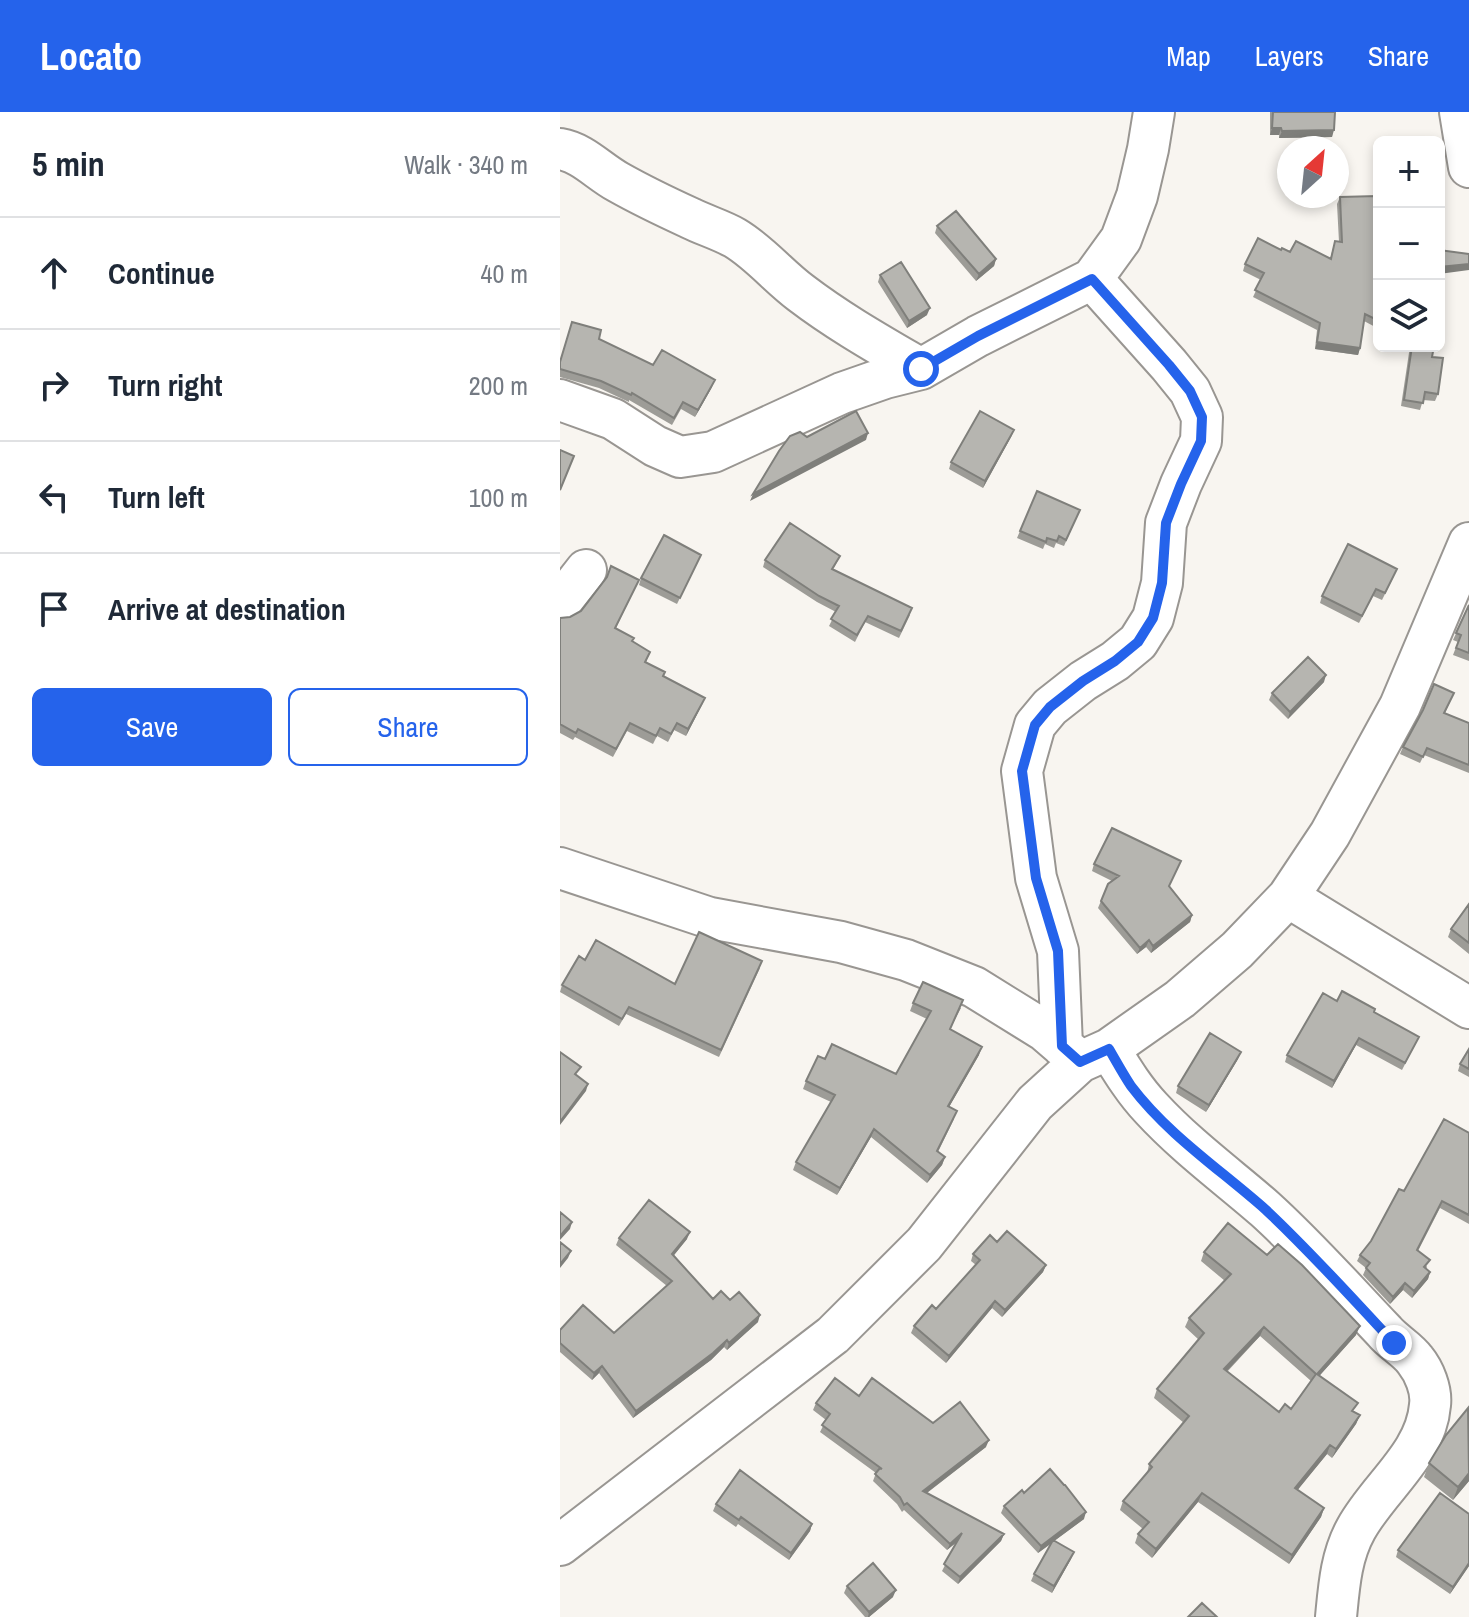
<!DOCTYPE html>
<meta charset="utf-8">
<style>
:root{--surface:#fff;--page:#f2f2f3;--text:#1f2937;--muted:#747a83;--line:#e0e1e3;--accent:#2563eb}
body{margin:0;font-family:"Archivo Narrow",sans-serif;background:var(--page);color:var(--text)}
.controls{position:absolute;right:24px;top:24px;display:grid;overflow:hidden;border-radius:12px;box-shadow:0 4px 12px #0003}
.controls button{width:72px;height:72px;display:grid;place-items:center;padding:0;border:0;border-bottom:2px solid var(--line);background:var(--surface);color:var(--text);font:40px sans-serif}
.compass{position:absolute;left:717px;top:24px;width:72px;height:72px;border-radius:50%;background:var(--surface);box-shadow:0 4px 12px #0003;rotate:27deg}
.stop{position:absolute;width:24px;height:24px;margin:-18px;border:6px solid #2563eb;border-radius:50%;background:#fff}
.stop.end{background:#2563eb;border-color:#fff;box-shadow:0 2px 8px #0008}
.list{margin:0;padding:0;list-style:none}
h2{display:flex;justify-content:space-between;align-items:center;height:104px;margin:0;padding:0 32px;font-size:34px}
h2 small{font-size:26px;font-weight:400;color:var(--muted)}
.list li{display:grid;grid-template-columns:52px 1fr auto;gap:24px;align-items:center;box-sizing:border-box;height:112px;padding:0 32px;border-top:2px solid var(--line)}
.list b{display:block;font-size:30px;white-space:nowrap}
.list em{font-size:26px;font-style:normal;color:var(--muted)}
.actions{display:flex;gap:16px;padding:24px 32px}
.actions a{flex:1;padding:18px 0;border:2px solid var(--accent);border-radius:12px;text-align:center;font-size:28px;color:var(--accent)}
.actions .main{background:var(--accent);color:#fff}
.icon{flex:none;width:44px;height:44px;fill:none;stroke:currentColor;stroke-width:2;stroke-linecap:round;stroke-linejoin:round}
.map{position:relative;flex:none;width:909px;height:1505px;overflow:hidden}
header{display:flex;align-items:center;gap:48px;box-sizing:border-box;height:112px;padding:0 40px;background:var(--accent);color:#fff}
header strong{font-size:38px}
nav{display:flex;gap:44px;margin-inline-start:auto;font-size:28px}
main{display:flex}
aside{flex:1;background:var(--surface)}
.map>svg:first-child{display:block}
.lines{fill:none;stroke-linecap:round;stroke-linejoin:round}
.minor-casing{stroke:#999692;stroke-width:44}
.minor{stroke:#fff;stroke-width:40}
.wall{fill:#9d9c97;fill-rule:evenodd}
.shaded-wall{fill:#7f7f7b}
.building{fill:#b6b5b0;stroke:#7f7f7b;stroke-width:2;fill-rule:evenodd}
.route{stroke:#2563eb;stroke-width:10}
</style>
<header>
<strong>Locato</strong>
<nav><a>Map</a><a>Layers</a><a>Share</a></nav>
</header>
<main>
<aside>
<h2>5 min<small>Walk · 340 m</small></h2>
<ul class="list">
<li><svg class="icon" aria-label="ahead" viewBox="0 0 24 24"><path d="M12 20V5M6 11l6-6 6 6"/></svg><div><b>Continue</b></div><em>40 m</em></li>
<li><svg class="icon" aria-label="right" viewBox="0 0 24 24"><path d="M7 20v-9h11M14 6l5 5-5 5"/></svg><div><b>Turn right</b></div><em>200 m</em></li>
<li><svg class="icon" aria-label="left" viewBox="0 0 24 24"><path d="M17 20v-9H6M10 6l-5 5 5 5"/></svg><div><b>Turn left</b></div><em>100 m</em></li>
<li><svg class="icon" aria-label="arrive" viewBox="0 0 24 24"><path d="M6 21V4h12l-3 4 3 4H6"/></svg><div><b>Arrive at destination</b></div></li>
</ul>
<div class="actions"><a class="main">Save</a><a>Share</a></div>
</aside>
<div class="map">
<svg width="909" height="1505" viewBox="0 0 909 1505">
<rect width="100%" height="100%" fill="#f8f5f0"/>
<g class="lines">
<defs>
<path id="minor" d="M900,0L909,55
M0,37C23,41 38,59 58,70C81,83 106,95 130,106C144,113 161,118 175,126C200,141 218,164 241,181C279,210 320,233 361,257
M0,288L53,307L95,334L120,345L153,340L282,281L325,266L361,257L418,224L532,167L561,127L577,84L588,37L594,0
M0,491L26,458
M0,756L150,806L281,830L346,848L414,875L485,919L514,944
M728,785L909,896
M502,934L498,839L476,766L462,659L475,613L490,595L523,569L555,549L578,530L593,506L602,471L606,411L621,372L641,329L642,305L630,279L609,253L532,167
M549,937C562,958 574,978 591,996C626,1034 667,1064 705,1097C747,1135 785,1178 824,1219C833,1230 847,1237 855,1248C864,1259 872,1278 870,1293C866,1343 819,1375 796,1417C781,1444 779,1474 776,1505
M0,1433L273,1223L364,1132L475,991L520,950L549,937L620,887L677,838L728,785L770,722L840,594L909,431"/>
</defs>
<use href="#minor" class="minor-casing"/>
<use href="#minor" class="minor"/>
</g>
<path class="wall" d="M710,0H775L772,25L719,26V23H710Z
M780,85L819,130V217L804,209L800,236L798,243L755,237L757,218L693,185L701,168L683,159L685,152L721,138L770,147L775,129L779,130L777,92Z
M377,114L436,147L434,154L416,169L375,121Z
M320,163L367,203L347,216L318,170Z
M39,227L93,253L152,275L135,305L121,297L112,313L69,288V290L39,276L0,265V248Z
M850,234H874L872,245L878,282L875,289L863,288L860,298L841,294Z
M454,318L451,325L423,376L389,357L391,350Z
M477,379L520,398L504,434L496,431L494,436L485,432L483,437L457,426Z
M141,443L117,492L79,473L81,466Z
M280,444L273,458L350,503L339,526L305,510L295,530L269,514L276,500L257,490L203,455L205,448Z
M834,464L822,488L813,484L799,511L760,491L762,484Z
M79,468L56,516L72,529L90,540L86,550L103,564L145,586L126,624L114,618L108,630L97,624L93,632L67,619L53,645L15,625L13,628L0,621V506L10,505Z
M909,493V549L893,543L898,530L893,528Z
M764,570L728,607L709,588L712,581Z
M894,581L885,601L909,611V661L864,643L860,651L840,642L843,635Z
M534,752L632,803L630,810L591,841L586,835L577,842L538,796L548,772L552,769L532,759Z
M909,792V842L888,825L891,817Z
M25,848L115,872L200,856L159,945L66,902L59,914L0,880L2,873Z
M777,889L814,900L859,925L842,958L796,933L772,976L725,950L727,943Z
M353,891L401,896L390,917L419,943L389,995L394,1007L378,1040L385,1045L382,1053L367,1071L311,1025L277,1083L233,1058L236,1050L271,990L243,977L246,969L265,947L336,962L367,907L350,899Z
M909,937V965L898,959L900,952Z
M678,947L646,1000L616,981L618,974Z
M909,1021V1112L880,1096L858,1139L867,1155L866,1157L870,1160L868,1167L852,1186L843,1178L830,1192L803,1163L806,1156L797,1149L800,1143L811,1129L844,1079Z
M59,1126L127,1127L114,1143L153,1187L170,1188L198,1210L167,1238L164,1235L151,1248L73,1306L39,1261L32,1268L0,1240V1218L54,1221L107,1174L56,1133Z
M437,1130L486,1153L483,1160L442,1205L432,1196L386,1251L351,1221L354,1214L376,1197L416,1153L411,1149L413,1142Z
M644,1140L796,1223L759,1264L795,1300L800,1303L796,1312L772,1346L767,1342L737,1378L764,1396L761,1405L729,1452L638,1390L592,1446L575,1431L578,1422L583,1417L560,1398L563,1389L587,1362L589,1352L624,1311L594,1286L597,1277L639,1228L625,1215L629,1206L665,1169L641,1149ZM700,1224L751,1269L731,1297L719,1300L667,1260Z
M299,1284L373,1311L426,1335L367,1381L444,1422L441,1429L398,1472L382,1459L397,1430L387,1438L344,1398L342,1400L337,1392L313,1369L316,1361L260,1320L266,1308L253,1298L256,1291Z
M909,1296V1369L893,1388L864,1365L869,1351Z
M464,1381L524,1407L494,1429L511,1447L492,1481L471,1469L474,1462L492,1431L478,1441L441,1401L444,1394Z
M156,1392L252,1412L250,1419L229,1448L178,1412L176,1415L153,1399Z
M909,1402V1454L890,1482L836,1445L838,1438Z
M287,1474L333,1485L309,1505H305L284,1481Z"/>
<path class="shaded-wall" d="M712,16H721L719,23H710Z
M774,18L772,25L719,26L722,19Z
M436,147L434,154L416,169L419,162Z
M909,152V158L879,162V155Z
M370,196L367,203L347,216L349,209Z
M757,230L800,236L798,243L755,237Z
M155,268L152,275L135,305L138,298Z
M454,318L451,325L423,376L425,369Z
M308,321L306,328L190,389L193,382Z
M766,563L764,570L728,607L730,600Z
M145,586L142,593L126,624L128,617Z
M632,803L630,810L591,841L593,834Z
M589,828L586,835L577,842L580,836Z
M799,926L796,933L772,976L774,969Z
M422,935L419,943L385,1002L388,994Z
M681,940L678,947L646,1000L649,993Z
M28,972L26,979L0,1013V1010Z
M314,1017L311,1025L277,1083L280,1076Z
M385,1045L382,1053L367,1071L370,1063Z
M12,1110L10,1117L0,1128V1124Z
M130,1120L127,1127L110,1148L112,1142Z
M11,1139L8,1146L0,1156V1152Z
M486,1153L483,1160L442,1205L445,1198Z
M870,1160L868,1167L852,1186L854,1179Z
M845,1171L843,1178L830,1192L833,1185Z
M435,1189L432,1196L386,1251L389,1244Z
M200,1203L198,1210L167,1238L169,1231Z
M800,1214L796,1223L753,1271L757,1262Z
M704,1215L700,1224L660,1266L664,1257Z
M167,1228L164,1235L151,1248L73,1306L76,1299Z
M42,1254L39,1261L32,1268L34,1261Z
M800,1303L796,1312L772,1346L776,1337Z
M429,1328L426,1335L360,1386L363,1379Z
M770,1333L767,1342L732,1385L735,1376Z
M909,1361V1369L893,1388L898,1375Z
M642,1381L638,1390L592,1446L596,1437Z
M764,1396L761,1405L729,1452L732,1443Z
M526,1400L524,1407L478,1441L481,1434Z
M252,1412L250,1419L229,1448L231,1441Z
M402,1421L399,1428L387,1438L390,1432Z
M444,1422L441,1429L398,1472L400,1465Z
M514,1440L511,1447L492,1481L494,1474Z
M909,1451V1454L890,1482L893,1475Z
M336,1478L333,1485L309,1505H308L309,1500Z"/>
<path class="building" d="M713,0H775L774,18L722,19L721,16H712Z
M817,84L819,130V209L805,202L800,236L757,230L760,211L695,178L704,161L685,152L698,126L721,138L722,136L730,140L736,129L771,147L775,129L782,130L780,85Z
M396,99L436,147L419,162L377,114Z
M879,138L909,142V152L879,155Z
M341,150L370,196L349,209L320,163Z
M12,210L41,218L39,227L93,253L102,238L155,268L138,298L123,290L114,306L72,281L71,283L41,269L0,257V250Z
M852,234H874L872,245L883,246L878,282L865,280L863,291L844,288Z
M296,299L308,321L193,382L219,339L230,324L240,320L247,325Z
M420,299L454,318L425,369L391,350Z
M0,338L14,344L0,378Z
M477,379L520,398L506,428L499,424L497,429L487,426L486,430L460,419Z
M230,411L280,444L272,457L352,496L341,519L308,504L297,523L271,507L279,494L259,484L205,448Z
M104,423L141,443L120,486L81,466Z
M788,432L837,457L825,481L816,477L802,504L762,484Z
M51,454L79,468L55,516L74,526L72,529L90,540L85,550L105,560L103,564L145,586L128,617L117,611L111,622L100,616L96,624L70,611L56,637L18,617L16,621L0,612V506L10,505L21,499L47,465Z
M909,493V541L896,536L901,523L896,521Z
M748,545L766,563L730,600L712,581Z
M874,572L894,581L884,601L909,611V653L867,636L863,645L843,635L863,598Z
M552,716L621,749L609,774L632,803L593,834L589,828L580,836L541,789L548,772L559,764L534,752Z
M909,792V831L891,817Z
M139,820L202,849L161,938L69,895L62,907L2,873L19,844L25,848L36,828L115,872Z
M363,870L403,888L390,917L422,935L388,994L397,999L377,1039L385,1045L370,1063L314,1017L280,1076L236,1050L275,983L246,969L258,944L265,947L272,932L336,962L371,899L353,891Z
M782,879L815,897L814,900L859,925L845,951L799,926L774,969L727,943L763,881L777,889Z
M650,921L681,940L649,993L618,974Z
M909,937V957L900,952Z
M0,940L21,955L15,962L28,972L0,1010Z
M884,1007L909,1021V1103L882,1089L857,1138L870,1148L864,1155L870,1160L854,1179L845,1171L833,1185L806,1156L810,1151L800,1143L811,1129L839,1077L844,1079Z
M89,1088L130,1120L112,1142L153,1187L161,1179L170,1188L179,1180L200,1203L169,1231L167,1228L153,1241L76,1299L42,1254L34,1261L0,1231V1218L23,1193L54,1221L112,1169L59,1126Z
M0,1100L12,1110L0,1124Z
M668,1111L707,1143L718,1132L742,1153L800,1214L757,1262L798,1291L792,1299L800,1303L776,1337L770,1333L735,1376L764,1396L732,1443L642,1381L596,1437L578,1422L589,1410L563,1389L592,1355L589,1352L629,1304L597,1277L644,1221L629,1206L671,1162L644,1140ZM704,1215L756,1262L731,1297L725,1292L719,1300L664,1257Z
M447,1119L486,1153L445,1198L435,1189L389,1244L354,1214L372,1193L376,1197L420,1148L413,1142L430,1123L437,1130Z
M0,1130L11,1139L0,1152Z
M275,1266L299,1284L312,1266L373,1311L400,1290L429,1328L363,1379L444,1422L400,1465L384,1452L402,1421L390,1432L347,1391L344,1393L340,1385L315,1362L320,1356L322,1357L262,1313L270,1302L256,1291Z
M908,1296L909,1361L898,1375L869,1351L886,1323Z
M490,1357L504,1373H505L526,1400L481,1434L444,1394L462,1378L464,1381Z
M180,1358L252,1412L231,1441L181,1405L179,1408L156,1392Z
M880,1381L909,1402V1451L893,1475L838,1438Z
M493,1428L514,1440L494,1474L474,1462Z
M313,1451L336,1478L309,1500L287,1474Z
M642,1491L657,1505H628Z"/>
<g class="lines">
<path class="route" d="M361,257L418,224L532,167L609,253L630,279L642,305L641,329L621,372L606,411L602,471L593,506L578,530L555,549L523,569L490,595L475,613L462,659L476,766L498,839L502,934L520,950L549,937C556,949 563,962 571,974C608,1023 661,1058 706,1098C751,1140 792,1186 834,1231"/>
</g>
</svg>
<div class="controls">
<button>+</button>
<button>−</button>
<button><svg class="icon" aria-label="layers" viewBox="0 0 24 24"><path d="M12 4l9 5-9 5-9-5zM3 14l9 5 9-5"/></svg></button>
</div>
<svg class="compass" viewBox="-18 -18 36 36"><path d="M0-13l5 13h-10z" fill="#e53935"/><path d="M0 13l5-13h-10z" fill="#747a83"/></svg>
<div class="stop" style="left:361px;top:257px"></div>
<div class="stop end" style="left:834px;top:1231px"></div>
</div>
</main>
